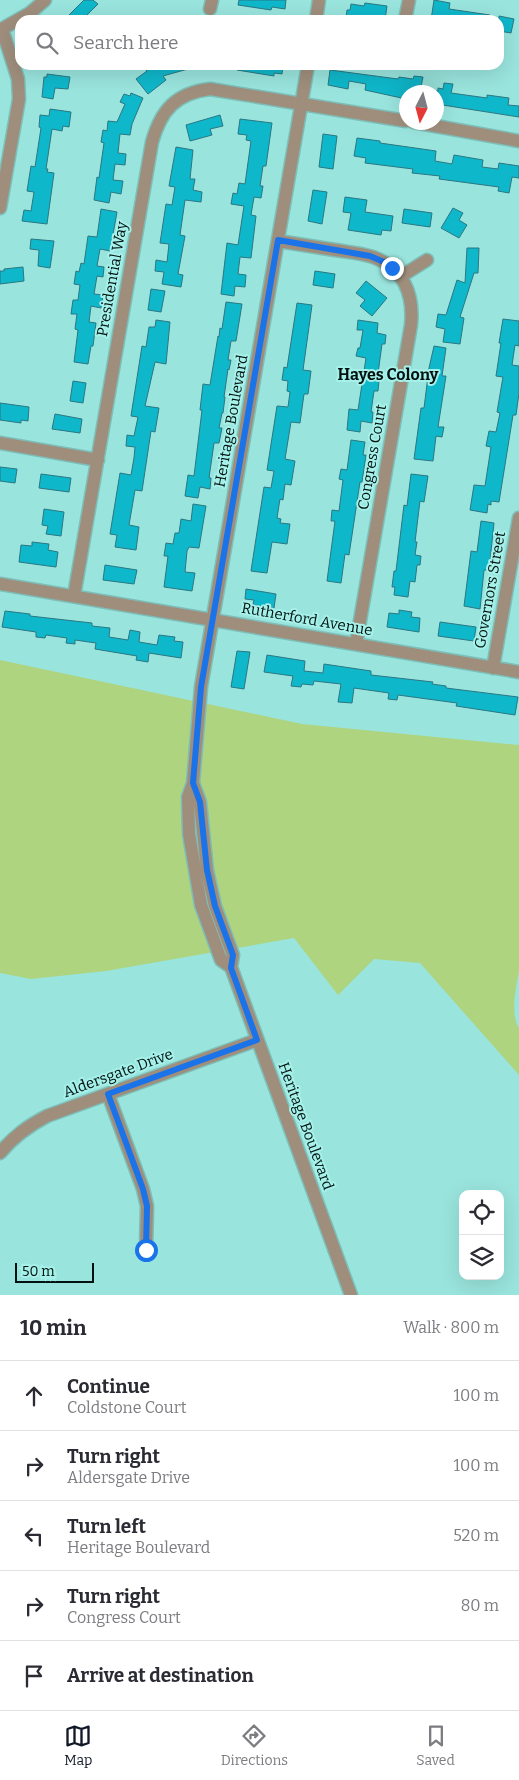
<!DOCTYPE html>
<meta charset="utf-8">
<style>
:root{--surface:#fff;--page:#f7f7f7;--text:#2b2b33;--muted:#7c7c81;--line:#e1e1e2;--accent:#111827}
body{margin:0;font-family:Bitter,serif;background:var(--page);color:var(--text)}
.controls{position:absolute;right:15px;bottom:15px;display:grid;overflow:hidden;border-radius:10px;box-shadow:0 5px 20px #0002}
.controls button{width:45px;height:45px;display:grid;place-items:center;padding:0;border:0;border-bottom:1px solid var(--line);background:var(--surface);color:var(--text);font:25px sans-serif}
.compass{position:absolute;left:399px;top:85px;width:45px;height:45px;border-radius:50%;background:var(--surface);box-shadow:0 5px 20px #0002;rotate:186deg}
.scale{position:absolute;left:15px;bottom:12px;width:79px;box-sizing:border-box;padding-left:5px;border:2px solid #00110f;border-top:0;font-size:14px;line-height:18px;white-space:nowrap;color:#00110f;-webkit-text-stroke:4px #a6f1ea;paint-order:stroke}
.stop{position:absolute;width:15px;height:15px;margin:-11px;border:4px solid #1a73e8;border-radius:50%;background:#fff}
.stop.end{background:#1a73e8;border-color:#fff;box-shadow:0 1px 5px #0008}
.list{margin:0;padding:0;list-style:none}
h2{display:flex;justify-content:space-between;align-items:center;height:65px;margin:0;padding:0 20px;font-size:21px}
h2 small{font-size:16px;font-weight:400;color:var(--muted)}
.list li{display:grid;grid-template-columns:32px 1fr auto;gap:15px;align-items:center;box-sizing:border-box;height:70px;padding:0 20px;border-top:1px solid var(--line)}
.list b{display:block;font-size:19px;white-space:nowrap}
.list p{margin:0;font-size:16px;white-space:nowrap;color:var(--muted)}
.list em{font-size:16px;font-style:normal;color:var(--muted)}
.icon{flex:none;width:28px;height:28px;fill:none;stroke:currentColor;stroke-width:2;stroke-linecap:round;stroke-linejoin:round}
.map{position:relative;flex:none;width:519px;height:1295px;overflow:hidden}
.search{position:absolute;background:var(--surface);box-shadow:0 5px 20px #0002;left:15px;right:15px;top:15px;height:55px;display:flex;align-items:center;gap:12px;box-sizing:border-box;padding:0 18px;border-radius:15px;color:var(--muted);font-size:19px}
.sheet{height:415px;background:var(--surface)}
nav{display:flex;justify-content:space-around;align-items:center;box-sizing:border-box;height:70px;border-top:1px solid var(--line);background:var(--surface);font-size:14px;color:var(--muted)}
nav a{display:grid;justify-items:center;gap:2px}
nav .on{color:var(--accent)}
.map>svg:first-child{display:block}
.green{fill:#aed480}
.building{fill:#0fb7ca;stroke:#2b7782}
.lines{fill:none;stroke-linecap:round;stroke-linejoin:round}
.minor-casing{stroke:#7dbeb8;stroke-width:15}
.minor{stroke:#9f8e7c;stroke-width:12}
.route{stroke:#1a73e8;stroke-width:6}
.labels{text-anchor:middle;dominant-baseline:central;stroke-width:4;stroke-linejoin:round;paint-order:stroke}
.street-label{font-size:15px;fill:#00110f;stroke:#a6f1ea}
.neighbourhood-label{font-size:16px;font-weight:bold;fill:#00110f;stroke:#a6f1ea}
</style>
<div class="map">
<svg width="519" height="1295" viewBox="0 0 519 1295">
<rect width="100%" height="100%" fill="#99e4dd"/>
<path class="green" d="M0,660L302,724L519,745V971C516,987 510,1015 519,1028V1075L420,963L374,959L338,995L294,938L106,971L31,979L0,973Z"/>
<path class="building" d="M84,0H93L98,4L87,15L92,20H75L69,15Z
M239,0H286L285,9L272,7L271,10L238,5Z
M434,0L450,3L449,9L490,15V20H431Z
M365,3L387,6L385,20L346,18L347,10H350L351,4L364,6Z
M499,16L514,19L511,33L499,31Z
M142,65H195V67L163,76L166,80L148,94L136,79L147,71Z
M237,65H283L282,74L274,73V76L237,70Z
M330,70L398,79L399,77L413,79L414,76L423,77L420,92H406V99L365,90L366,84L349,81L348,89L328,85Z
M47,74L70,77L68,89L55,88L53,99L42,97L44,77H47Z
M444,83L453,84L451,93L487,98V95L509,98L508,105L519,106V117L436,104V91H438V88L443,89Z
M131,93L143,98L132,124L130,135L120,134L118,153L126,154L125,165L115,164L113,180L123,181L121,194L111,192L109,203L94,200L97,177L99,178L104,143L101,142L103,130L107,131L108,121L117,122L125,104L120,102L124,94L130,96Z
M50,109L71,112L69,127L63,126L62,131L52,129L46,169H48L47,172L54,173L47,224L22,221L24,210L31,211L34,192L27,191L31,166L35,167L41,128L39,127L40,115L49,116Z
M220,115L223,126L210,129L212,135L190,141L186,125Z
M240,119L272,123L266,166H263L260,186H263L261,198L254,197L251,215L256,216L251,258L240,257L238,274L246,275L245,287L235,286L234,296L221,294L227,243L238,245L244,206L231,204L233,193L237,194L239,183L245,184L251,141L246,140L247,135L238,134Z
M323,134L337,136L333,169L319,167Z
M357,138L380,141V143L436,151L435,161L452,164L454,155L483,160L482,167L498,169L499,163L519,166V178L512,177L509,193L498,191L499,187L439,179L440,176L412,173L413,169L365,163L366,158L354,156Z
M176,147L193,150L190,179H195L193,190L202,192L201,202L185,200L180,235L185,236L178,274L183,275L181,287L162,284L164,272L155,271L156,260L167,262L169,244L160,243L166,204L172,205L175,187L169,186Z
M313,190L327,192L322,224L308,221Z
M345,197L367,200L365,212L393,216L391,231L382,230L381,235L348,230L351,213L343,212Z
M453,208L463,213L459,220L467,225L459,238L441,228Z
M101,209L117,212L110,251L100,249L97,266L104,267L103,277L97,276L94,294L103,295L101,308L91,306L89,322L96,323L93,346H91L88,364L74,362L78,330L75,329L77,314H71L73,300H78L80,285L74,284L76,271L79,272L81,263L84,264L88,236L97,237Z
M404,209L432,213L430,227L402,223Z
M31,239L54,241L50,268L38,266L39,250L30,249Z
M467,248H479L478,273H474L460,317L464,318L460,344L443,342L445,329L436,327L438,314L446,315L457,280L465,283Z
M23,267L24,281L0,284V271H4V269Z
M315,271L335,274L333,288L313,285Z
M366,281L387,298L372,316L360,306L365,300L356,293Z
M151,289L165,291L161,312L148,310Z
M226,302L242,304L236,341H231L228,360H231L229,370L228,369L224,397H225L223,413H222L219,428H222L219,443H214L209,478H211L210,489L200,487L198,498L185,496L188,475L194,476L202,410H200L203,384L210,385L218,336L219,337L220,328L222,329Z
M297,303L312,305L303,370L311,371L308,394H304L300,423L291,422L285,459L295,461L291,485L285,484L283,500L280,499L277,518L281,519L280,523L290,524L287,544L272,542L267,573L251,571L264,487L271,488L274,471L267,470L277,406L288,407L290,392L287,391L288,381L282,380L284,367L287,368Z
M503,319L519,321V346L515,345L512,365L519,366V393L516,415H513L499,502L491,501V505L488,504L487,513L470,510L474,485L485,486L491,447L486,446L489,431L496,432L500,413L497,412L503,377L496,376L501,343H499Z
M156,320L170,322L166,364L155,362L145,406L159,408L155,432L151,431L142,491L135,490L129,525L139,527L136,550L115,547L117,535L110,534L120,473L131,475L134,458L135,447L126,446L127,435L134,436L138,417L131,416L142,346L146,347L149,327H155Z
M358,320L378,323L377,333L386,335L385,344H382L377,381H379L378,391H374L371,412H373L372,423L361,421L360,432L347,430L349,409L358,410L366,358L356,356L358,348H360L363,330H357Z
M434,346L446,348L442,376H446L438,427H444L442,437L436,436L433,461L414,459L421,408H424L429,368Z
M73,381L86,383L83,403L70,401Z
M0,403L29,407L28,421L21,420V423L0,420Z
M55,414L82,419L80,433L52,429Z
M351,440L365,442L363,455H366L362,482H360L349,555L345,554L341,583L327,581L335,521H331L332,510L339,511L343,480L339,479L341,469L347,470Z
M0,467L17,469L15,483L0,481Z
M41,474L71,478L69,492L39,488Z
M411,474L428,476L424,502L420,501L415,542H417L415,555L421,556L420,565H417L415,582L410,581L408,597L394,595L395,587H392L394,571H396L404,505L407,506Z
M193,504L206,506L199,548L189,547L187,551L185,572L195,573L192,591L164,587L168,556H164L166,543L173,544L175,533H179L181,519L191,521Z
M44,509L64,512L61,536L46,534L48,526L42,525Z
M481,521L494,523L489,570H484L480,609L464,606L471,551L477,552Z
M32,542L49,544L48,550L58,552L56,567L19,562L21,545L32,546Z
M105,565L137,570L134,584L103,580Z
M246,589L276,594L274,608L253,605L254,600L245,599Z
M399,610L412,612L411,617L420,618L419,632L387,627L389,613L399,614Z
M5,611L30,614V616L92,623V626L110,628L109,637L128,640L130,630L140,632L139,642L157,645L159,635L175,637L174,641L183,642L181,658L149,653L148,662L136,660L137,656L95,649L96,643L75,640V644L66,643L67,638L46,635L45,638L36,637V632L2,627Z
M440,622L476,627L474,641L438,636Z
M237,651L250,652L244,689L231,687Z
M267,655L305,661L304,671L323,673L324,664L371,671V675L433,682L432,684L446,686V688L518,697L515,715L456,706L457,703L398,695L397,700L388,699L389,693L354,688L352,703L338,702L341,684L314,681L313,685L302,684L301,687L291,686L293,676L264,672Z"/>
<g class="lines">
<defs>
<path id="minor" d="M210,9L212,0
M316,20L319,0
M405,20L409,0
M0,30L30,13L45,0
M413,122L519,141
M0,208L19,99L18,79L2,29
M278,241C297,244 316,247 335,250C348,252 361,253 373,257C404,268 414,295 411,325L356,644
M400,277L427,260
M0,443L98,460
M0,584L519,672
M74,596L152,142C161,110 176,93 210,89L406,121
M493,668L519,518
M193,783L200,802L207,870L215,906L233,955L231,967L351,1295
M231,967L221,960L201,905L189,834L188,797L193,783L201,687L308,65
M108,1094L143,1189L147,1206L146,1249
M0,1153C14,1136 28,1126 47,1116L257,1040"/>
</defs>
<use href="#minor" class="minor-casing"/>
<use href="#minor" class="minor"/>
</g>
<g class="lines">
<path class="route" d="M146,1250L147,1206L143,1189L108,1094L257,1040L231,968L233,955L215,906L207,870L200,802L193,783L201,687L278,240L370,256L384,262L392,268"/>
</g>
<g class="labels">
<g class="street-label">
<text transform="translate(112 279) rotate(-80)">Presidential Way</text>
<text transform="translate(231 421) rotate(-80)">Heritage Boulevard</text>
<text transform="translate(372 457) rotate(-80)">Congress Court</text>
<text transform="translate(490 590) rotate(-80)">Governors Street</text>
<text transform="translate(307 619) rotate(10)">Rutherford Avenue</text>
<text transform="translate(118 1073) rotate(-20)">Aldersgate Drive</text>
<text transform="translate(306 1126) rotate(70)">Heritage Boulevard</text>
</g>
<g class="neighbourhood-label">
<text x="388" y="374">Hayes Colony</text>
</g>
</g>
</svg>
<div class="controls">
<button><svg class="icon" aria-label="locate" viewBox="0 0 24 24"><circle cx="12" cy="12" r="6"/><path d="M12 2v4M12 18v4M2 12h4M18 12h4"/></svg></button>
<button><svg class="icon" aria-label="layers" viewBox="0 0 24 24"><path d="M12 4l9 5-9 5-9-5zM3 14l9 5 9-5"/></svg></button>
</div>
<svg class="compass" viewBox="-18 -18 36 36"><path d="M0-13l5 13h-10z" fill="#e53935"/><path d="M0 13l5-13h-10z" fill="#7c7c81"/></svg>
<div class="scale">50 m</div>
<div class="stop" style="left:146px;top:1250px"></div>
<div class="stop end" style="left:392px;top:268px"></div>
<div class="search"><svg class="icon" aria-label="search" viewBox="0 0 24 24"><circle cx="10" cy="10" r="6"/><path d="M15 15l6 6"/></svg>Search here</div>
</div>
<section class="sheet">
<h2>10 min<small>Walk · 800 m</small></h2>
<ul class="list">
<li><svg class="icon" aria-label="ahead" viewBox="0 0 24 24"><path d="M12 20V5M6 11l6-6 6 6"/></svg><div><b>Continue</b><p>Coldstone Court</p></div><em>100 m</em></li>
<li><svg class="icon" aria-label="right" viewBox="0 0 24 24"><path d="M7 20v-9h11M14 6l5 5-5 5"/></svg><div><b>Turn right</b><p>Aldersgate Drive</p></div><em>100 m</em></li>
<li><svg class="icon" aria-label="left" viewBox="0 0 24 24"><path d="M17 20v-9H6M10 6l-5 5 5 5"/></svg><div><b>Turn left</b><p>Heritage Boulevard</p></div><em>520 m</em></li>
<li><svg class="icon" aria-label="right" viewBox="0 0 24 24"><path d="M7 20v-9h11M14 6l5 5-5 5"/></svg><div><b>Turn right</b><p>Congress Court</p></div><em>80 m</em></li>
<li><svg class="icon" aria-label="arrive" viewBox="0 0 24 24"><path d="M6 21V4h12l-3 4 3 4H6"/></svg><div><b>Arrive at destination</b></div></li>
</ul>
</section>
<nav>
<a class="on"><svg class="icon" aria-label="map" viewBox="0 0 24 24"><path d="M3 6l6-2 6 2 6-2v14l-6 2-6-2-6 2zM9 4v14M15 6v14"/></svg>Map</a>
<a><svg class="icon" aria-label="directions" viewBox="0 0 24 24"><path d="M12 3l9 9-9 9-9-9zM9 14v-3h6M13 9l2 2-2 2"/></svg>Directions</a>
<a><svg class="icon" aria-label="saved" viewBox="0 0 24 24"><path d="M7 4h10v16l-5-4-5 4z"/></svg>Saved</a>
</nav>
